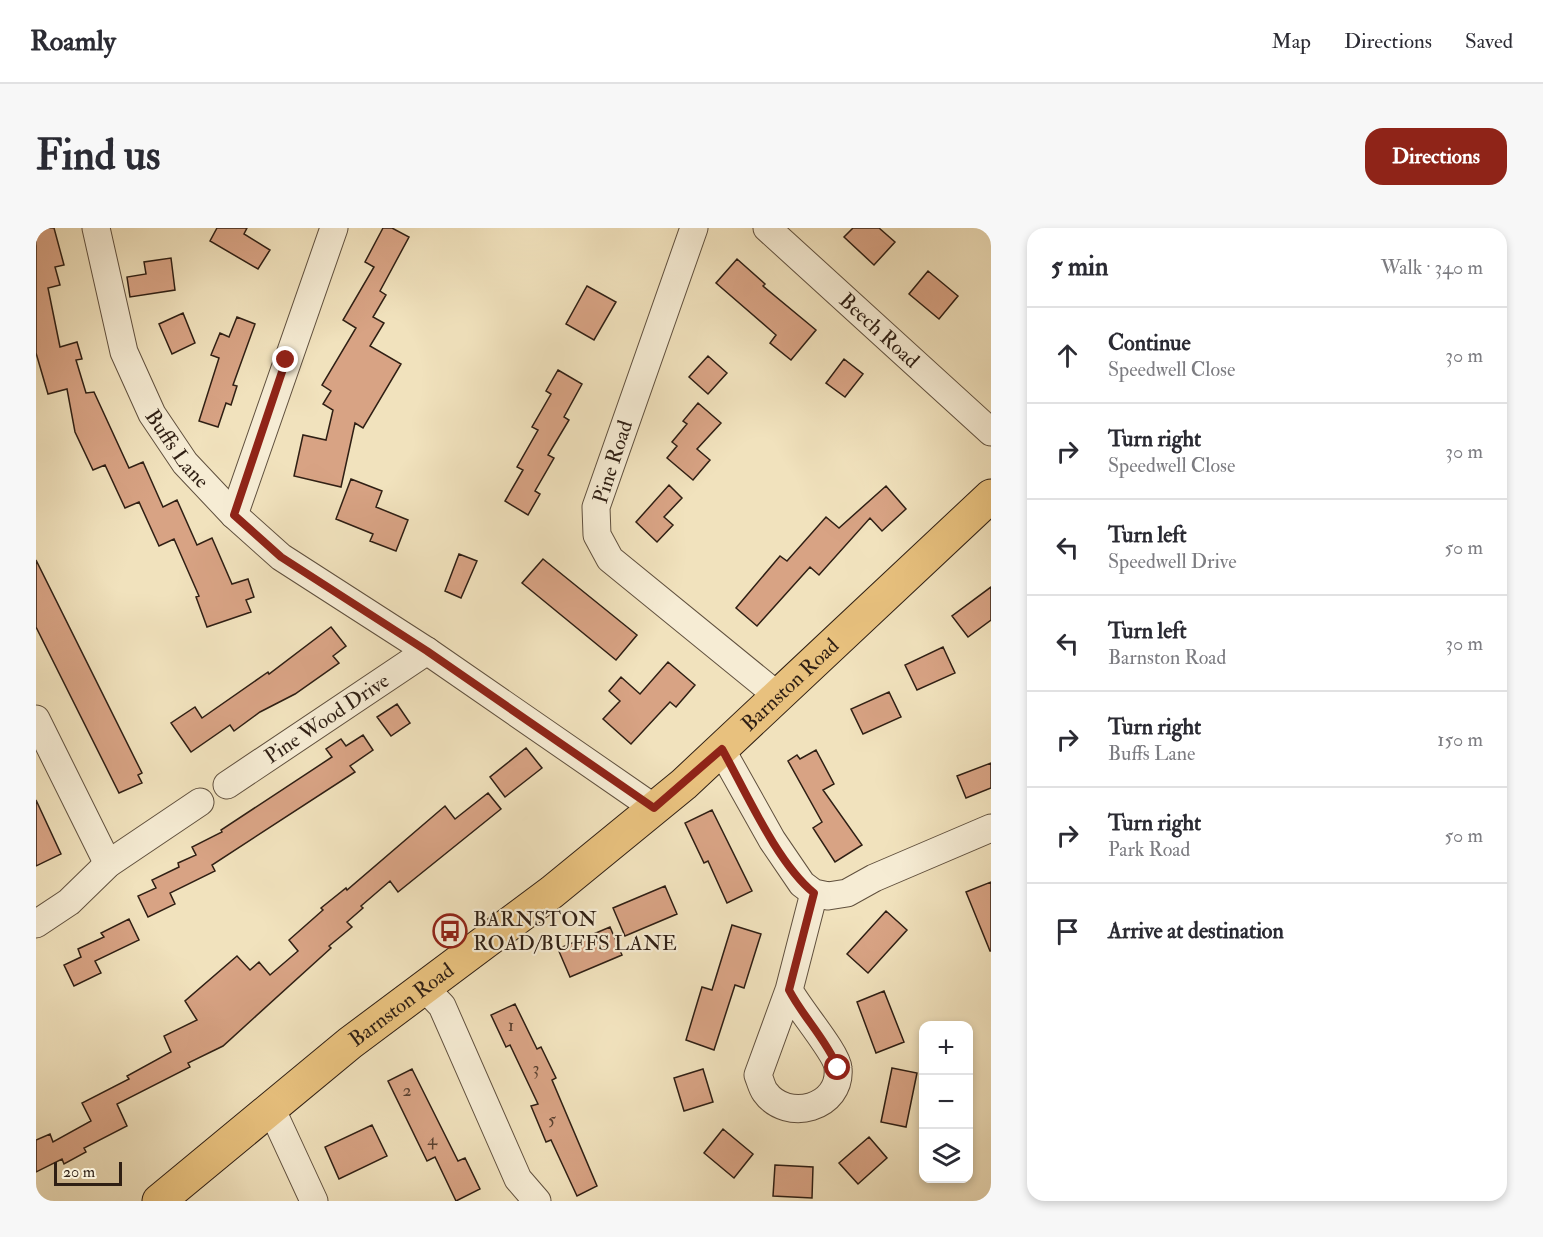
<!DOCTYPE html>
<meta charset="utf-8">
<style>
:root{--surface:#fff;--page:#f7f7f7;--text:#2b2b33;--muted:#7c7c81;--line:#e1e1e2;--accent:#8f2418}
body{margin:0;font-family:"IM FELL Double Pica",serif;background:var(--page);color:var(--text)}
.controls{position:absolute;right:18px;bottom:18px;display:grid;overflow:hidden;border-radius:12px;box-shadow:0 3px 9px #0003}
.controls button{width:54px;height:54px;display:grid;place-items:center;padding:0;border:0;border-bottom:2px solid var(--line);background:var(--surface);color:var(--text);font:30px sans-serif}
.scale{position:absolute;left:18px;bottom:15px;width:68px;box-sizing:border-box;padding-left:6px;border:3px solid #2f1f14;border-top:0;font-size:16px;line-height:21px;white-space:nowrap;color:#2f1f14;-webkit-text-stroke:4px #f6ecd4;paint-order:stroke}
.stop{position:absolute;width:18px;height:18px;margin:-14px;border:4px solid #8f2418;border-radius:50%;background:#fff}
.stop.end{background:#8f2418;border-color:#fff;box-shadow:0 2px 6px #0008}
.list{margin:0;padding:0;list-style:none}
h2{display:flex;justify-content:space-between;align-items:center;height:78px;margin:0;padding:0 24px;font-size:26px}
h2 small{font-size:20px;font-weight:400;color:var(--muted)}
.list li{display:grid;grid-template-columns:39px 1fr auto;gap:18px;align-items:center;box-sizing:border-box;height:96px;padding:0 24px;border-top:2px solid var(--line)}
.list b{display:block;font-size:22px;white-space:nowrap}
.list p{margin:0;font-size:20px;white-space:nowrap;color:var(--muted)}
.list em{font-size:20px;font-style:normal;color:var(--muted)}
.icon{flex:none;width:33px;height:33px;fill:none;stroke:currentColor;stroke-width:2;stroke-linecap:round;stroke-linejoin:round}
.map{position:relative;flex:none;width:955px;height:973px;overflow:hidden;border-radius:18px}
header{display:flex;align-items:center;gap:36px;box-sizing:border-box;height:84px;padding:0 30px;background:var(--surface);border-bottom:2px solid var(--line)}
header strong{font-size:28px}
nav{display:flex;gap:33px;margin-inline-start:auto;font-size:21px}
.intro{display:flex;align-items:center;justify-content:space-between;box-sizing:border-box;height:144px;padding:0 36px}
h1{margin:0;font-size:42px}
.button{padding:15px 27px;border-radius:18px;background:var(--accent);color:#fff;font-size:21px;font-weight:700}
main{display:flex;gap:36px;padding:0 36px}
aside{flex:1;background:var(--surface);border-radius:18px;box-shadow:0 3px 9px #0003}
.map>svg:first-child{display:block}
.building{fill:#d8a384;stroke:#2f1f14;stroke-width:1.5}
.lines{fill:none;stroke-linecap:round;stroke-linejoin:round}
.minor-casing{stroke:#60503e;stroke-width:29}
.major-casing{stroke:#2f1f14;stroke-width:35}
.minor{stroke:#f6ecd4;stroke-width:27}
.major{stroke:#e8c17e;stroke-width:33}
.route{stroke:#8f2418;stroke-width:8}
.labels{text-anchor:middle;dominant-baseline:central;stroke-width:4.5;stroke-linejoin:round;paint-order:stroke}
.number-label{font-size:18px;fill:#594030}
.street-label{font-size:21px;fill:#2f1f14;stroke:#f6ecd4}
.poi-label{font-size:21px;fill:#2f1f14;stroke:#f6ecd4;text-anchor:start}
</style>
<header>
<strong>Roamly</strong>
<nav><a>Map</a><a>Directions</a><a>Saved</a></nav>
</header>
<div class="intro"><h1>Find us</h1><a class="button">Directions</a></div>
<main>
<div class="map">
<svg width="955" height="973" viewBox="0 0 955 973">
<rect width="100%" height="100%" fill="#f1e2bd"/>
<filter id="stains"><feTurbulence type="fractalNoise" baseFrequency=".00333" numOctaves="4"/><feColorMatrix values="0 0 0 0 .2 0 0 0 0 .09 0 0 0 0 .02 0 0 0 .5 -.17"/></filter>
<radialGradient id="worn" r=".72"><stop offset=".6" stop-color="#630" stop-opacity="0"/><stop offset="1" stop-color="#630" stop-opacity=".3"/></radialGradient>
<path class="building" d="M0,0H18L28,37L19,39L24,57L12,60L24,119L41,114L46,131L40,132L50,165L58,164L93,240L107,234L127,279L141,272L161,317L176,310L196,356L212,351L218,369L210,372L215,384L171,399L160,369L163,368L138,311L123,318L103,274L89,280L69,237L57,242L39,204L31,161L12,166L0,125Z
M181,0H211L208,6L234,22L222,41L174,13Z
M347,0H356L373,9L344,63L350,67L337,89L348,95L334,118L365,136L327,200L319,195L305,259L258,248L267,207L290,212L297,182L287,176L295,163L286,157L320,100L307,92L338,39L329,34Z
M817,0H843L859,14L838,37L808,9Z
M135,30L139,62L94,69L91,49L110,46L108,34Z
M701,31L729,56L727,58L780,102L755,132L734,115L740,107L680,55Z
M892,43L922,68L903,91L873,66Z
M551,58L580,74L558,112L530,96Z
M147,85L159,115L136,126L123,96Z
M201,89L219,96L197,157L201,158L195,177L190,175L182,199L163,193L183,130L175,127L184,105L193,109Z
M672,128L691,145L672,166L653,149Z
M808,131L827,146L809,169L790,155Z
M522,142L546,156L528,189L533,192L512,227L518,230L499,263L504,266L492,287L469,273L487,242L481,239L502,202L496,199L515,166L510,163Z
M662,175L685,195L661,221L674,232L657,252L631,230L641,218L636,214L651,196L647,193Z
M315,251L346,263L340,279L372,292L360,323L334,313L337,306L300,291Z
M633,257L646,270L628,289L637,297L621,314L600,294Z
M850,258L870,281L846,303L834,290L783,347L774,339L721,398L700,380L744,328L751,333L790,289L803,300Z
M423,326L441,333L425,370L409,363Z
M507,331L601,407L580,432L486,355Z
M0,332L106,545L102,547L106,555L83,565L0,399Z
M955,359V392L932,409L916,388Z
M295,399L310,418L297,428L303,435L259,466L224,484L198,503L194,497L155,524L135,495L159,479L166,490L232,444L233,446Z
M907,419L919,445L881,462L869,437Z
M632,434L659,457L640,479L634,474L595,516L567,491L584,473L573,463L585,449L604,466Z
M853,464L865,489L827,506L815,481Z
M361,476L374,495L355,508L341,489Z
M327,507L337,522L314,538L319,544L176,637L179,643L134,665L139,676L112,689L102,668L120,660L116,652L143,639L142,635L160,627L156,619L186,604L185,602L296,529L290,521L305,511L310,518Z
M490,520L506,540L469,569L454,549Z
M780,522L798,556L787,562L826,617L799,634L777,600L786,594L752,533L761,527L764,531Z
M955,535V560L930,570L921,548Z
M452,565L465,581L362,664L354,653L325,678L327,680L311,694L316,699L293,718L295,720L187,818L152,835L154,839L81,876L91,898L48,920L50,924L28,936L26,931L0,944V912L14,906L17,914L55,893L46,875L93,851L91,848L135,824L128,808L161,792L149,773L201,728L214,742L223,734L234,747L262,723L253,712L287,682L285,680L310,660L311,662L409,578L419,591Z
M0,572L25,626L0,638Z
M676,582L716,663L691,675L672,633L668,635L649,595Z
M955,654V723H954L930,664Z
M629,658L641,686L589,708L577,680Z
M850,683L871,702L832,745L811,726Z
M93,691L103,712L59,733L65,745L38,758L28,737L45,729L42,721L68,709L65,705Z
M696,697L725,706L708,760L699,757L678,822L650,812L666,759L676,762Z
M574,699L586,727L534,749L522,721Z
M848,763L868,814L840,825L821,774Z
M479,776L501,821L505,819L520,850L516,852L561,958L541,968L515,912L510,914L495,878L502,876L474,817L470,819L455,787Z
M856,840L881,845L870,899L845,894Z
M376,841L422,933L429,930L444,961L420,973L399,929L391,933L352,853Z
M667,841L677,874L648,883L638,850Z
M336,897L351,928L303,951L289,919Z
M687,901L717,926L698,950L668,925Z
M833,909L851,930L822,956L803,935Z
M739,937L777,939L776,970L737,968Z"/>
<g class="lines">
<defs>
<g id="minor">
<path id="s1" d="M60,0L88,124L116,186L149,235L198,287L245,329L391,423L618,580"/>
<path d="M658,0L560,279L561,307L574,331L742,468"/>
<path id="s2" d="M731,0L955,204"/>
<path d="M198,287L298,0"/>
<path d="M0,491L72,636"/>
<path d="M685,521L736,612L766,656L778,665L792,668L811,665L838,650L955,600"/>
<path id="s3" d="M191,557L391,423"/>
<path d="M0,696L33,674L72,636L164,574"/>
<path d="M388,759L406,778L482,951L501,973"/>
<path d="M753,762C762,780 801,825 802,840C806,880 751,895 729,864C726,860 724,852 722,847L753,762L778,665"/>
<path d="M235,880L278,973"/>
</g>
<g id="major">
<path id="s4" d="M123,973L314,815L516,664L648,556L955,268"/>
</g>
</defs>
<use href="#minor" class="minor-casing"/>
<use href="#major" class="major-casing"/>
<use href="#minor" class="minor"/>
<use href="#major" class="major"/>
</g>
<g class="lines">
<path class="route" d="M250,132L198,287L245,329L391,423L618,580L686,521C710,564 741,635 778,665L753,762C767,789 790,811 802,840"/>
</g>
<defs>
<symbol id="bus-ring" viewBox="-11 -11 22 22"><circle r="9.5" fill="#f6ecd4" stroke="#8f2418" stroke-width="1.5"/><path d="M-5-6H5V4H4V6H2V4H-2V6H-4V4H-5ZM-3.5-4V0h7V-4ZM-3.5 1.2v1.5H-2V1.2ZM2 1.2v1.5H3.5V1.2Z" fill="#8f2418"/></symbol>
</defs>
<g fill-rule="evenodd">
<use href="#bus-ring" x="395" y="684" width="38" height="38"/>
</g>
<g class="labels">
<g class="number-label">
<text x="475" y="797">1</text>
<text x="500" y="840">3</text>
<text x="371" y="862">2</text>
<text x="516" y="891">5</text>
<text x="396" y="911">4</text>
</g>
<g class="street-label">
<text stroke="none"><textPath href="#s2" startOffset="152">Beech Road</textPath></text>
<text stroke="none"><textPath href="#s1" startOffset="238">Buffs Lane</textPath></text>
<text transform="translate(577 234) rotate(-72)">Pine Road</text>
<text stroke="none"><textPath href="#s4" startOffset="816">Barnston Road</textPath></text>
<text stroke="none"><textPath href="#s3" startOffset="120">Pine Wood Drive</textPath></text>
<text stroke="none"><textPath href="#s4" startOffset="312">Barnston Road</textPath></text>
</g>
<g class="poi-label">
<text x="437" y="691">BARNSTON<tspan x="437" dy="24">ROAD/BUFFS LANE</tspan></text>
</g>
</g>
<rect width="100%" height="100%" filter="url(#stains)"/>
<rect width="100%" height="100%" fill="url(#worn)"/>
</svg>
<div class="controls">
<button>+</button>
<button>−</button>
<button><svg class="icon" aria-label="layers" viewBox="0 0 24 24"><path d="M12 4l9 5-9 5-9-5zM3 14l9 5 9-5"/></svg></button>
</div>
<div class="scale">20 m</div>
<div class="stop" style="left:802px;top:840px"></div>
<div class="stop end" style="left:250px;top:132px"></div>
</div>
<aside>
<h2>5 min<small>Walk · 340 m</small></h2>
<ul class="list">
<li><svg class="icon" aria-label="ahead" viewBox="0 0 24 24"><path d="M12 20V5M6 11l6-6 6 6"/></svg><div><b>Continue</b><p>Speedwell Close</p></div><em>30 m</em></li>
<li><svg class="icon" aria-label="right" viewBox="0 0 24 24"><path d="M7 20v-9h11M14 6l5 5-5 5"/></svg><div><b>Turn right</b><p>Speedwell Close</p></div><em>30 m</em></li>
<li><svg class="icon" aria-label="left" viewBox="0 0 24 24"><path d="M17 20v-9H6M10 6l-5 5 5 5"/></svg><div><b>Turn left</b><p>Speedwell Drive</p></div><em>50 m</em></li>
<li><svg class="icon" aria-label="left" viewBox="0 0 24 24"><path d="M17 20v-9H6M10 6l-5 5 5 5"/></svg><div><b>Turn left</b><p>Barnston Road</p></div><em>30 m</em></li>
<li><svg class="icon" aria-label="right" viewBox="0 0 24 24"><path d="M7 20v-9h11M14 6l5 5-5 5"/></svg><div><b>Turn right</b><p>Buffs Lane</p></div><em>150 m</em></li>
<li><svg class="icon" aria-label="right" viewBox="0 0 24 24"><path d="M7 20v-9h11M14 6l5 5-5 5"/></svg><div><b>Turn right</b><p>Park Road</p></div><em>50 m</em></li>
<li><svg class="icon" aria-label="arrive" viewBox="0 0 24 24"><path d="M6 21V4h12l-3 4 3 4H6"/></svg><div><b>Arrive at destination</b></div></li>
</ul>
</aside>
</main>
